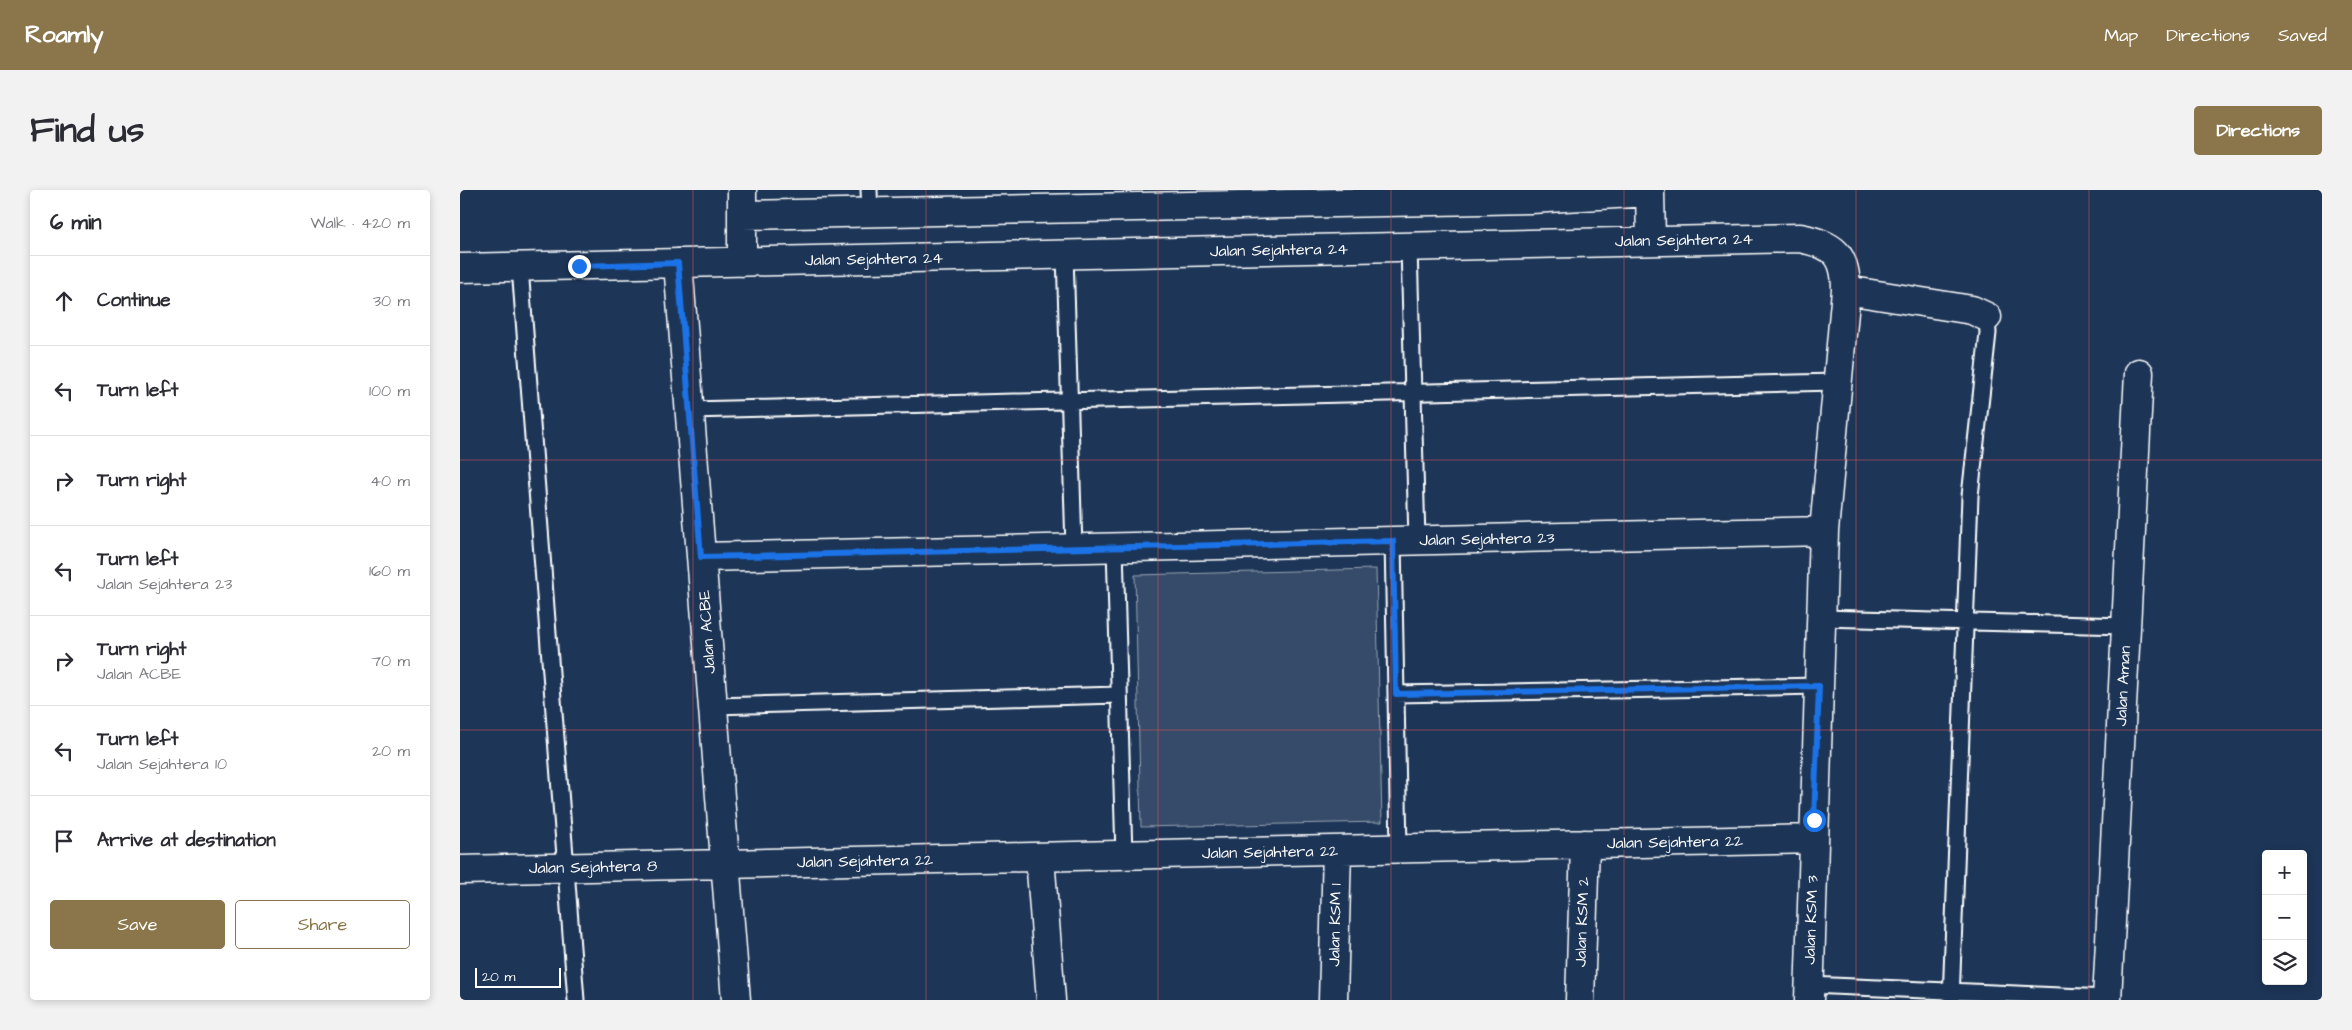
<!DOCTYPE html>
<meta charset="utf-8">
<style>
:root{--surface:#fff;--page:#f2f2f3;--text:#2b2b33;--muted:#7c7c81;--line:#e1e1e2;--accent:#8a764a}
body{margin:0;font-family:"Architects Daughter",sans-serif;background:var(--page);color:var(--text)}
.controls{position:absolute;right:15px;bottom:15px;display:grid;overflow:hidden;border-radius:5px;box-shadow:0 2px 8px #0003}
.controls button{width:45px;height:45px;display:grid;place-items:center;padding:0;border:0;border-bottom:1px solid var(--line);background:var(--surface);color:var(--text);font:25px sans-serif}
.scale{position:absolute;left:15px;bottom:12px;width:86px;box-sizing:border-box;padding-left:5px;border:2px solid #fff;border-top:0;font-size:14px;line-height:18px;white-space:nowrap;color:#fff;-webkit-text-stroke:4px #1d3557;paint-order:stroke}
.stop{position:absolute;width:15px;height:15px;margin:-11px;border:4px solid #1a73e8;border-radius:50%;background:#fff}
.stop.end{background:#1a73e8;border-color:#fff;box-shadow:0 1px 5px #0008}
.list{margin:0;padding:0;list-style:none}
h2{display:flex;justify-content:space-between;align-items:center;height:65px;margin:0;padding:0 20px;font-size:21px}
h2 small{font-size:16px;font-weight:400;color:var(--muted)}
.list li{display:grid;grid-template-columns:32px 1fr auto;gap:15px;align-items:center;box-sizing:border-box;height:90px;padding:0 20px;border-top:1px solid var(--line)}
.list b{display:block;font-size:19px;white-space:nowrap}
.list p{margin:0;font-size:16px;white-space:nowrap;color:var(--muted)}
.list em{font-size:16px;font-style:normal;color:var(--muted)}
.actions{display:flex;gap:10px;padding:15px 20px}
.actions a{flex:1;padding:11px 0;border:1px solid var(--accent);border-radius:5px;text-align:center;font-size:18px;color:var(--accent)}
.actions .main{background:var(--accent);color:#fff}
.icon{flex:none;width:28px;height:28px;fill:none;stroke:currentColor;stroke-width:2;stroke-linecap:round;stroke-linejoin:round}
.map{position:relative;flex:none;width:1862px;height:810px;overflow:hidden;border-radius:5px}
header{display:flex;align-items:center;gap:30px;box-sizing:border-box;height:70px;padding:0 25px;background:var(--accent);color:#fff}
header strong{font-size:24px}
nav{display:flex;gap:28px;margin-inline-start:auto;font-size:18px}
.intro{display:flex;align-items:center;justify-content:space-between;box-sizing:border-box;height:120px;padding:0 30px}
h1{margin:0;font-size:35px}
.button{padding:12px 22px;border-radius:5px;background:var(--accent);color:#fff;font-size:18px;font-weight:700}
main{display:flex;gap:30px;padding:0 30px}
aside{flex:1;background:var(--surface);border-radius:5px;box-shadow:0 2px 8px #0003}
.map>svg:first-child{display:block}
.green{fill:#364b69;stroke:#9aa5b4}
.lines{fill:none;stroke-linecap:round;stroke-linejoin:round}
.service-casing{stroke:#fff;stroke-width:19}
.minor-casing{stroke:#fff;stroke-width:31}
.service{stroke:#1d3557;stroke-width:15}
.minor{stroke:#1d3557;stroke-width:28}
.route{stroke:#1a73e8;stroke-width:6}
.grid{fill:none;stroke:#de5353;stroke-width:1;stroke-opacity:0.55}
.labels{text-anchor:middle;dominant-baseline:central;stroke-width:4;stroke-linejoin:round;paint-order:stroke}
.street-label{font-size:16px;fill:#fff;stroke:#1d3557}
</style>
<header>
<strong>Roamly</strong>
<nav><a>Map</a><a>Directions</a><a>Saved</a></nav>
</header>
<div class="intro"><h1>Find us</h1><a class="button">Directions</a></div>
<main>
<aside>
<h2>6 min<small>Walk · 420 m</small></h2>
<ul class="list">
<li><svg class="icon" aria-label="ahead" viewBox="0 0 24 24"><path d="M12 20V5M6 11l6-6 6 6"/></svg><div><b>Continue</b></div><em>30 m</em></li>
<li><svg class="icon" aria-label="left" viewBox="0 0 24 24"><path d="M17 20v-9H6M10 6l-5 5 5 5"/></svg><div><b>Turn left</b></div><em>100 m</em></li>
<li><svg class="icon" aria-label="right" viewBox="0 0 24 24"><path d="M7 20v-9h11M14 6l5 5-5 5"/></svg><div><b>Turn right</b></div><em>40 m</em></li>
<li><svg class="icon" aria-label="left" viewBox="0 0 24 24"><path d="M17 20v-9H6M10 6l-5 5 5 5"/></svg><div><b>Turn left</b><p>Jalan Sejahtera 23</p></div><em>160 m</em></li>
<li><svg class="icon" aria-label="right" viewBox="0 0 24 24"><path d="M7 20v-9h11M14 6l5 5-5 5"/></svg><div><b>Turn right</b><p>Jalan ACBE</p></div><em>70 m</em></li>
<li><svg class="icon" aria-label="left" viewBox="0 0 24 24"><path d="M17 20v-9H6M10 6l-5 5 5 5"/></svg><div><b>Turn left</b><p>Jalan Sejahtera 10</p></div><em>20 m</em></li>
<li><svg class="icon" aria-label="arrive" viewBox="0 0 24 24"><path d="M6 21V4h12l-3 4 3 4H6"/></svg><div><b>Arrive at destination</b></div></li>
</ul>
<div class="actions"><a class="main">Save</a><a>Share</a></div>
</aside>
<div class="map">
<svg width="1862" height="810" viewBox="0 0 1862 810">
<rect width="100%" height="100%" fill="#1d3557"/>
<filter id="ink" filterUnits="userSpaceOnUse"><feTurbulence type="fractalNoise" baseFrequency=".02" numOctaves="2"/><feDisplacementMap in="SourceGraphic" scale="10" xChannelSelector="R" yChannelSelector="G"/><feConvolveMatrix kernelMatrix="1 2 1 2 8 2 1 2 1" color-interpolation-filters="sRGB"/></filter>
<g filter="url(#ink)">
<path class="green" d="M916,379L922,632L681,637L675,385Z"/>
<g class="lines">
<defs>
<path id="service" d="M409,0L410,22
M949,57L957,350
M605,64L614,358
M60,77L116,810
M230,220L1377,192
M933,351L939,659
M655,358L664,665
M1361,428L1666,436
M936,504L1359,496
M253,516L659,505
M1349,795L1647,808
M1491,810L1510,306L1528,143L1527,127"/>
<path id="minor" d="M282,0V72
M1190,0L1191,51
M282,25L1071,9L1190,2
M218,73L276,810
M0,78L1340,48C1374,55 1386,64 1386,100L1364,341L1349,810
M1386,100L1512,120L1527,127
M241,367L1364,341
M580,667L591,810
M0,680L1354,649
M873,810L877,660
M1120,810L1125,654
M1647,810L1679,183"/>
</defs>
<use href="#service" class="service-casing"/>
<use href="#minor" class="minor-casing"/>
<use href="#service" class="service"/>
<use href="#minor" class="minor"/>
</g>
</g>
<g class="lines" filter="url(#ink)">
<path class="route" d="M119,76L218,73L241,367L933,351L936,504L1359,496L1354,630"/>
</g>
<path class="grid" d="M233,0V810M466,0V810M698,0V810M931,0V810M1164,0V810M1396,0V810M1629,0V810M0,270H1862M0,540H1862"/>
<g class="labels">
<g class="street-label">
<text transform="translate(1224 50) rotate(-1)">Jalan Sejahtera 24</text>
<text transform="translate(819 60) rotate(-1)">Jalan Sejahtera 24</text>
<text transform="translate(414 69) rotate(-1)">Jalan Sejahtera 24</text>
<text transform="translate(1027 349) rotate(-1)">Jalan Sejahtera 23</text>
<text transform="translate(247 442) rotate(-94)">Jalan ACBE</text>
<text transform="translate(1663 496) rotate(-87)">Jalan Aman</text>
<text transform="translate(1215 652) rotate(-1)">Jalan Sejahtera 22</text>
<text transform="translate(810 662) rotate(-1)">Jalan Sejahtera 22</text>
<text transform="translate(405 671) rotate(-1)">Jalan Sejahtera 22</text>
<text transform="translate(133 677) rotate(-1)">Jalan Sejahtera 8</text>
<text transform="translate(1351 730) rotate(-88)">Jalan KSM 3</text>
<text transform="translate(1122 732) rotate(-88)">Jalan KSM 2</text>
<text transform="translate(875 735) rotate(-89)">Jalan KSM 1</text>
</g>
</g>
</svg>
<div class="controls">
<button>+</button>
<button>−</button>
<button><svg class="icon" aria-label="layers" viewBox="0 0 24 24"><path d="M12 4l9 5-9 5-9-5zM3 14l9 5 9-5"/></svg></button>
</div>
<div class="scale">20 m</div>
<div class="stop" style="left:1354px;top:630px"></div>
<div class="stop end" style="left:119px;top:76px"></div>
</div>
</main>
